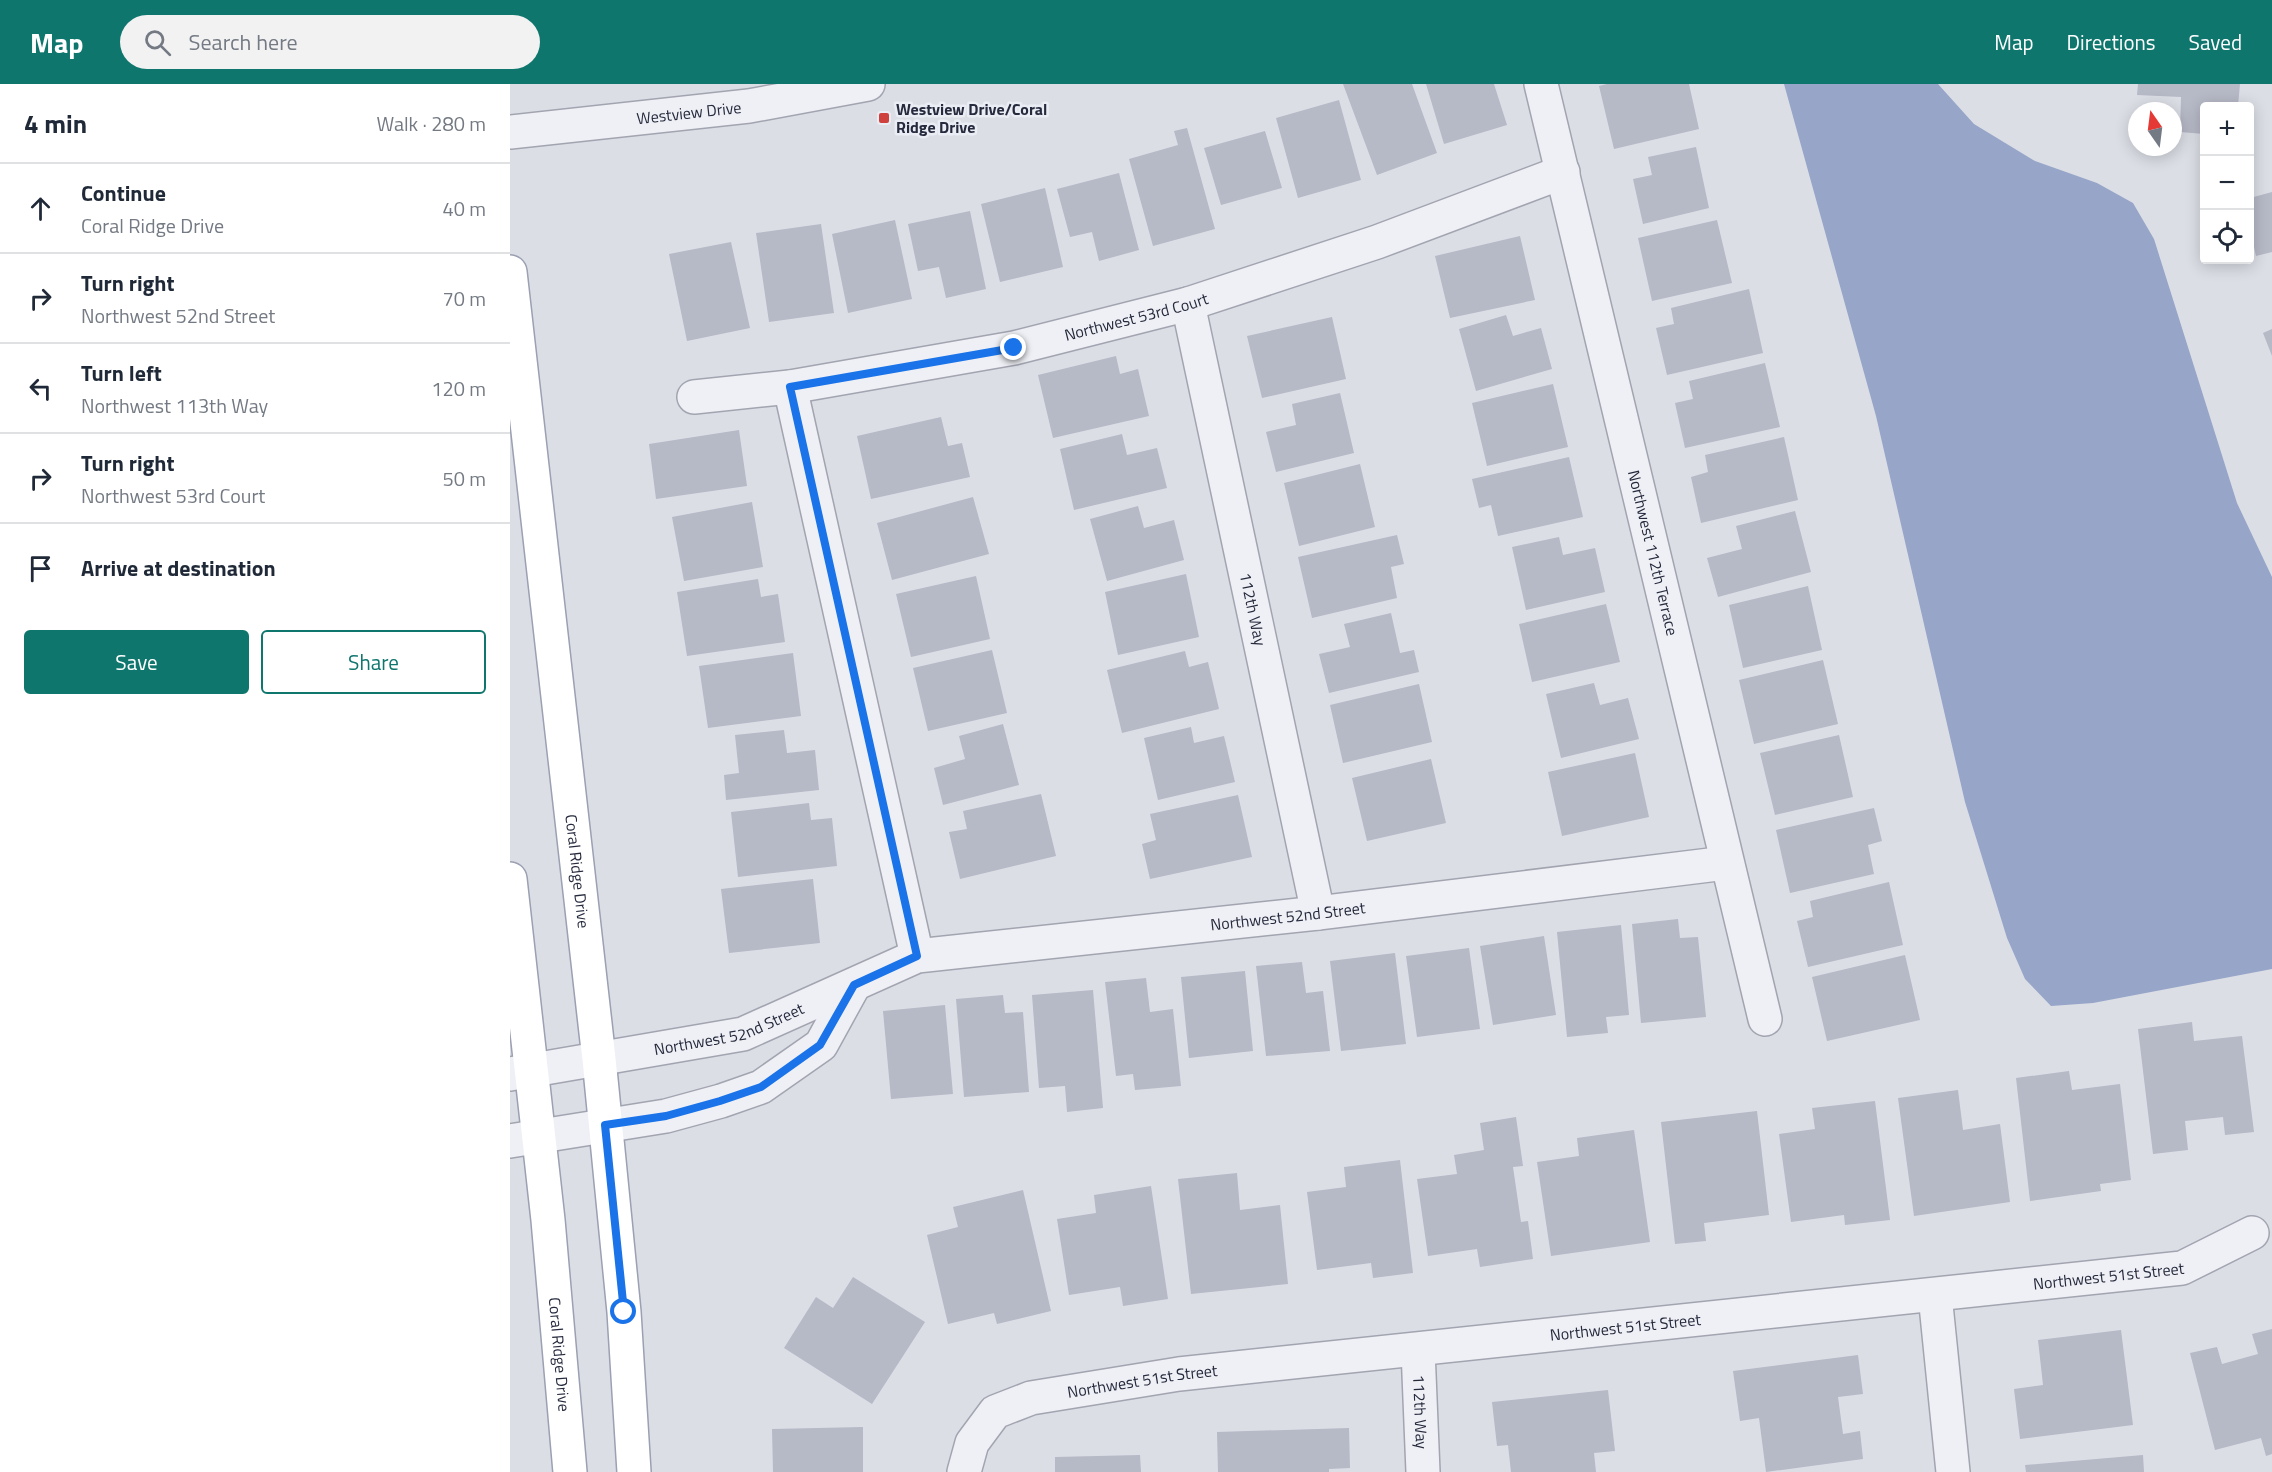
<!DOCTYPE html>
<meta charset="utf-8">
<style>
:root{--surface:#fff;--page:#f2f2f3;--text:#1f2937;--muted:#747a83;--line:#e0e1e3;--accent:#0f766e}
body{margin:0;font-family:"Titillium Web",sans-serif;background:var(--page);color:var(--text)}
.controls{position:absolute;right:18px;top:18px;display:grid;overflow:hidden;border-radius:6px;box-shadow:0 3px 15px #0003}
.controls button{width:54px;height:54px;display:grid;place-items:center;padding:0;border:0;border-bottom:2px solid var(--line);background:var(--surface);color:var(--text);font:30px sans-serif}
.compass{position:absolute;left:1618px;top:18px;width:54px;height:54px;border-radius:50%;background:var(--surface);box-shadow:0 3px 15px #0003;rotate:346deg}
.stop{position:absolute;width:18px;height:18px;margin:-14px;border:4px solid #1a73e8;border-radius:50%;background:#fff}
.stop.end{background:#1a73e8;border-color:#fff;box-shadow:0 2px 6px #0008}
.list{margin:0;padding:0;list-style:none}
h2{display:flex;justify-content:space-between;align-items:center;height:78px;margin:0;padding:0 24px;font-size:26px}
h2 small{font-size:20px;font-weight:400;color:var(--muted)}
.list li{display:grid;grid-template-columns:39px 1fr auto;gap:18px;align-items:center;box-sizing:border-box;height:90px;padding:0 24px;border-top:2px solid var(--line)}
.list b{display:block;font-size:22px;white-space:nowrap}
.list p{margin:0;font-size:20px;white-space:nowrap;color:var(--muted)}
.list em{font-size:20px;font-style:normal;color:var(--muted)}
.actions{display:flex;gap:12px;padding:18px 24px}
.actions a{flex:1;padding:14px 0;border:2px solid var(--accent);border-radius:6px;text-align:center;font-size:21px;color:var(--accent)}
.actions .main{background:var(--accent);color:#fff}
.icon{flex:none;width:33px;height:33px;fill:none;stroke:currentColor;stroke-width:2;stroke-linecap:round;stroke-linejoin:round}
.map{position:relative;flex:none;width:1762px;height:1388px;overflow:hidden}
header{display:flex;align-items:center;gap:36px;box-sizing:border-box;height:84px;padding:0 30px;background:var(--accent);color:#fff}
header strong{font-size:28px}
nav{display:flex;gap:33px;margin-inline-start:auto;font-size:21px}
.search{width:420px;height:54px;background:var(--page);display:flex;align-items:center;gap:15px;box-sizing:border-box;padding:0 21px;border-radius:33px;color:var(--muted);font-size:22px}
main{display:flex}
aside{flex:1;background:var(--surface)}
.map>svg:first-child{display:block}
.water{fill:#96a5c8}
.building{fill:#b6b9c6}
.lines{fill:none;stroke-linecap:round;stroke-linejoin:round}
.minor-casing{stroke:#a2a4b0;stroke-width:36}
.major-casing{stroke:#9ba0b2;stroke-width:36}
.minor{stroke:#eff0f5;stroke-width:33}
.major{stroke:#fff;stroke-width:33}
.route{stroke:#1a73e8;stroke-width:8}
.poi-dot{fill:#cf413d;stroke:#ebedf4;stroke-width:2}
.labels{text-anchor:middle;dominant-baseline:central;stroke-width:5;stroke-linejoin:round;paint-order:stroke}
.poi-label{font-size:16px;font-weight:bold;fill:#262a3d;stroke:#ebedf4;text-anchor:start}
.street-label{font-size:16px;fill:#262a3d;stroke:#ebedf4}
</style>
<header>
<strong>Map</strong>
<div class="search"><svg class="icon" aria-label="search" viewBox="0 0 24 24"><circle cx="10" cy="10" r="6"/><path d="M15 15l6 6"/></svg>Search here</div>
<nav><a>Map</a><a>Directions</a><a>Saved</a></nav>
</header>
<main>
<aside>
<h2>4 min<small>Walk · 280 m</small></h2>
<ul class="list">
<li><svg class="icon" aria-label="ahead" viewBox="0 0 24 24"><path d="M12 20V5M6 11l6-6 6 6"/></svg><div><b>Continue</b><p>Coral Ridge Drive</p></div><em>40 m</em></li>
<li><svg class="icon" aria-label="right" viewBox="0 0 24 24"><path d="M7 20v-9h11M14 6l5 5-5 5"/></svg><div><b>Turn right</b><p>Northwest 52nd Street</p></div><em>70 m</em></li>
<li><svg class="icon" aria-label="left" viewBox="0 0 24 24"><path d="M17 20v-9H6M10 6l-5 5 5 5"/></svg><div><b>Turn left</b><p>Northwest 113th Way</p></div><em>120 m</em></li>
<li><svg class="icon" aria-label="right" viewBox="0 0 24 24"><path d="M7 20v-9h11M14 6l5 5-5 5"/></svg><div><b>Turn right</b><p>Northwest 53rd Court</p></div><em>50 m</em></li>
<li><svg class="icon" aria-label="arrive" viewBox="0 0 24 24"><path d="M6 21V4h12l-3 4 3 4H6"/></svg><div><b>Arrive at destination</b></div></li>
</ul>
<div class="actions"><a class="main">Save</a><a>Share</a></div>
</aside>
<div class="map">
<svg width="1762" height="1388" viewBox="0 0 1762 1388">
<rect width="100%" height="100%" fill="#dcdee6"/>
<path class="water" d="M1274,0H1428L1464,40L1525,77L1587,99L1623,119L1644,155L1727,419L1762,493V885L1583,919L1541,922L1515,895L1497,854L1455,718L1366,332Z"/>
<path class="building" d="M833,0H902L927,69L867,91Z
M916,0H984L997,41L934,60Z
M1097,0H1179L1189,45L1104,65L1089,2Z
M1628,0H1730L1728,22H1694V50L1670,48L1671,13L1627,11Z
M829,16L851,96L788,114L766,34Z
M677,44L705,145L643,162L619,75L668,61L664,47Z
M755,47L772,104L711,121L694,64Z
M1186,63L1199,124L1133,140L1123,95L1142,91L1138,73Z
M609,89L629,166L589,177L582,148L560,153L547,105Z
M535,104L553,183L490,198L471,120Z
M1762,108V168L1746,172L1744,163L1740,164V114Z
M460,127L476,205L436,214L429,183L408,187L398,140Z
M385,136L402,215L338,229L322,150Z
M1207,136L1222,199L1142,217L1128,154Z
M311,140L324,229L259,238L246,149Z
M1010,152L1025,216L940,234L925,172Z
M221,158L240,244L177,257L159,170Z
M1239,205L1253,269L1157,291L1146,244L1164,240L1161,224Z
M996,231L1003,252L1031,244L1042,285L966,307L949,245Z
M822,233L836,295L752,314L737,252Z
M1762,245V272L1753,249Z
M606,272L610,290L628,285L639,332L543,354L528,291Z
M1255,279L1270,343L1175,364L1165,319L1183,315L1179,297Z
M1043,300L1058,363L977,382L962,319Z
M830,309L844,369L766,388L756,348L786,341L782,320Z
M431,333L438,362L452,359L460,393L361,415L347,352Z
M229,346L237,402L146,415L139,360Z
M612,350L617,371L647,364L657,404L564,426L550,365Z
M1274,353L1288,416L1191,439L1181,393L1198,388L1195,371Z
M1059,373L1073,433L988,452L981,421L969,424L962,395Z
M850,380L865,443L789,462L774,399Z
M463,413L479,470L382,496L367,439Z
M242,418L253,483L174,497L162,433Z
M628,422L634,444L664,436L674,476L597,497L580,435Z
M1285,427L1301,488L1208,513L1197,474L1232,465L1226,442Z
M887,451L894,480L881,483L887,514L802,534L788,473Z
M1049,453L1053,471L1085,464L1095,508L1016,526L1002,463Z
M676,490L689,553L608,571L595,508Z
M466,492L480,555L401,573L386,510Z
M248,495L251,513L268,510L275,558L177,572L167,508Z
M1298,502L1312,566L1233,584L1219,521Z
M1096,520L1110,578L1022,598L1009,540Z
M881,529L890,569L904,566L909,588L819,609L809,570L840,563L834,540Z
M482,566L497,629L418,647L403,584Z
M675,567L679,583L698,578L709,625L612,649L597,586Z
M283,569L291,632L198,644L189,582Z
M1313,576L1328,640L1244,660L1229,596Z
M1084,599L1090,621L1118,614L1129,655L1051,674L1036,610Z
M909,600L922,658L833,679L820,621Z
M493,640L509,701L433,721L424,684L455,675L449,652Z
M681,643L684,659L714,652L725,698L648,716L634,654Z
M274,646L277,669L305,666L309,706L216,716L214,691L229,689L225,651Z
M1329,651L1343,713L1265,731L1250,669Z
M1125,669L1139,733L1052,752L1038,688Z
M921,675L936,739L857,757L842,694Z
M531,710L546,772L450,795L439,748L457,745L453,727Z
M728,711L742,773L640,795L632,760L646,756L640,730Z
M299,719L301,736L322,734L327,782L228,793L221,728Z
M1364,724L1372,757L1358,761L1364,790L1280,809L1266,746Z
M303,795L310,859L219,869L211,805Z
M1379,798L1393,861L1298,883L1287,837L1303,833L1300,817Z
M1168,835L1170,854L1188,853L1196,933L1131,939L1122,840Z
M1111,841L1119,931L1096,933L1098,949L1057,953L1047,848Z
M1034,852L1046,931L983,941L970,862Z
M959,864L970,945L907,953L896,872Z
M885,869L896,960L831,967L820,877Z
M1395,871L1410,936L1317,957L1302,893Z
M792,878L796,909L813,907L820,967L756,972L746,882Z
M735,887L743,967L679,974L671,893Z
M636,894L640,928L663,925L671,1002L625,1006L623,990L606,992L595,898Z
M583,906L593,1024L557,1028L555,1002L529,1004L522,911Z
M493,911L495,929L513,928L519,1008L454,1013L446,915Z
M435,921L443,1010L381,1015L373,927Z
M1682,938L1684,957L1732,952L1744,1048L1715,1051L1713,1033L1675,1037L1678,1066L1643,1070L1628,945Z
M1559,987L1562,1006L1610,1000L1621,1096L1590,1100L1591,1107L1520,1117L1506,994Z
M1448,1006L1453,1046L1490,1040L1500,1118L1404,1132L1388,1014Z
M1365,1017L1380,1136L1335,1141L1334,1131L1281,1138L1269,1050L1305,1045L1302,1024Z
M1247,1027L1259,1131L1194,1139L1196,1157L1165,1160L1151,1038Z
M1006,1033L1013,1082L1003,1083L1011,1138L1018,1137L1023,1175L970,1183L967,1165L918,1172L907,1095L947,1090L944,1071L974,1066L970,1039Z
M1124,1046L1140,1158L1041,1172L1027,1078L1069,1072L1067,1054Z
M890,1076L903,1189L863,1194L861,1179L807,1186L797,1108L836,1103L834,1083Z
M727,1089L730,1126L770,1121L778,1200L681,1210L668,1095Z
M641,1102L658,1215L613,1222L610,1203L559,1211L547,1135L586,1129L584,1111Z
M513,1106L541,1227L487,1240L484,1229L438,1240L417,1151L448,1143L443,1123Z
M343,1193L415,1238L362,1320L274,1264L306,1213L323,1224Z
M1762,1245V1370L1756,1372L1751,1354L1705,1366L1680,1269L1707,1263L1712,1280L1748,1270L1742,1250Z
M1611,1246L1623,1341L1510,1355L1504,1305L1533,1301L1528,1256Z
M1348,1271L1353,1310L1328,1313L1333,1350L1350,1347L1353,1375L1256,1388L1249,1334L1230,1337L1223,1287Z
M1098,1306L1105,1367L1084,1369L1086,1388H1001L998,1361L987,1362L982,1318Z
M353,1343V1388H263L262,1345Z
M839,1344L840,1384L819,1385V1388H708L707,1348Z
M630,1371L631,1388H545V1373Z
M1633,1371L1634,1388H1516L1515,1381Z"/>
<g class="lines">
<defs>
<g id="minor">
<path id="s1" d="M1031,0L1255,935"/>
<path id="s2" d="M0,48L239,22L358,0"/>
<path id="s3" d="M678,220L808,829"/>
<path d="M280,303L407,872"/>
<path id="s4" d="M184,313L280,303L504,264L678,220L867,158L1053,88"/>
<path id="s5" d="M0,990L233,950L407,872L808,829L1216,779"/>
<path d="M0,1057L156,1032L211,1017L251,1003L311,961L344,901"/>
<path d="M1425,1211L1443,1388"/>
<path id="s6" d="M908,1266L913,1388"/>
<path id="s7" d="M454,1388L462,1359L485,1328L521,1314L669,1290L1672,1184L1742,1149"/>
</g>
<g id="major">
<path id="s8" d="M0,188L89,975L114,1228L124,1388"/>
<path id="s9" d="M0,795L38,1136L60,1388"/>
</g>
</defs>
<use href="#minor" class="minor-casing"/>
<use href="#major" class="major-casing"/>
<use href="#minor" class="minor"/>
<use href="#major" class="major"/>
</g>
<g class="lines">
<path class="route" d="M114,1228L95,1041L156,1032L210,1017L251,1003L310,961L344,901L407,872L280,303L504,264"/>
</g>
<rect class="poi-dot" x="368" y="28" width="12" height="12" rx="3"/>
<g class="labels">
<g class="poi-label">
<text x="386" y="25">Westview Drive/Coral<tspan x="386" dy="18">Ridge Drive</tspan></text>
</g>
<g class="street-label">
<text stroke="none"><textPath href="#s2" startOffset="180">Westview Drive</textPath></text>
<text stroke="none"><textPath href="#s4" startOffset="450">Northwest 53rd Court</textPath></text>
<text stroke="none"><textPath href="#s1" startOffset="482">Northwest 112th Terrace</textPath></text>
<text stroke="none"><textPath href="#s3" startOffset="312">112th Way</textPath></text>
<text stroke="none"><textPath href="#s8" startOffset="603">Coral Ridge Drive</textPath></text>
<text stroke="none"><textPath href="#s5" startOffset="800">Northwest 52nd Street</textPath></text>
<text stroke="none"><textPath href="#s5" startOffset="224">Northwest 52nd Street</textPath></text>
<text stroke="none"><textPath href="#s7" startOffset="1192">Northwest 51st Street</textPath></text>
<text stroke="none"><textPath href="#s7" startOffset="706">Northwest 51st Street</textPath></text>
<text stroke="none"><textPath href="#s9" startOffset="478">Coral Ridge Drive</textPath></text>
<text stroke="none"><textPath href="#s7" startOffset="220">Northwest 51st Street</textPath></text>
<text stroke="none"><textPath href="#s6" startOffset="62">112th Way</textPath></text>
</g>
</g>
</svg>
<div class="controls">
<button>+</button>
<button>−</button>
<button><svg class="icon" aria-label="locate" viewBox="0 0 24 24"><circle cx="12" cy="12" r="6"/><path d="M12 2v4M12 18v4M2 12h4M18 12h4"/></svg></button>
</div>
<svg class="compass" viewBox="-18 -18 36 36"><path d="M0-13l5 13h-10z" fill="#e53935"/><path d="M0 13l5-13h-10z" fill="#747a83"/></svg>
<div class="stop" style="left:114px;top:1228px"></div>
<div class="stop end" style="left:504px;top:264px"></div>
</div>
</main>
